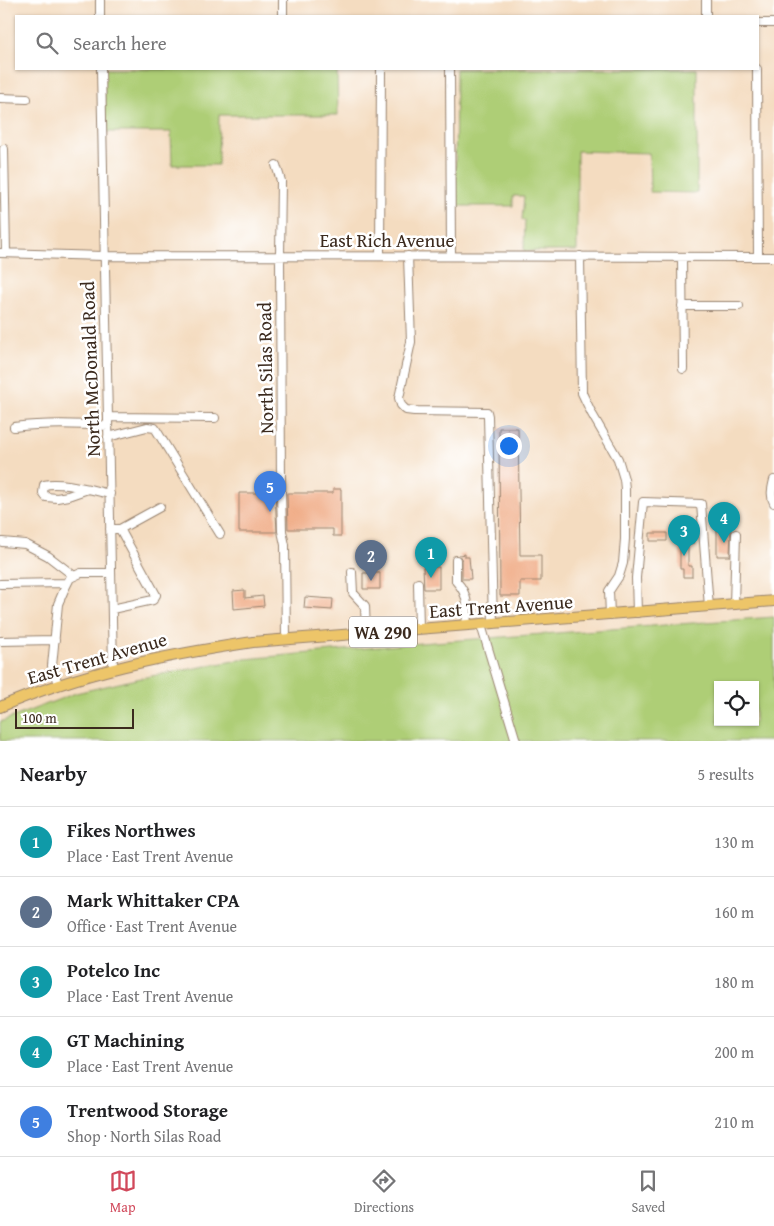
<!DOCTYPE html>
<meta charset="utf-8">
<style>
:root{--surface:#fff;--page:#f2f2f2;--text:#202124;--muted:#757577;--line:#e0e0e0;--accent:#d1495b}
body{margin:0;font-family:"Gentium Book Plus",serif;background:var(--page);color:var(--text)}
.controls{position:absolute;right:15px;bottom:15px;display:grid;overflow:hidden;border-radius:0px;box-shadow:0 1px 4px #0004}
.controls button{width:45px;height:45px;display:grid;place-items:center;padding:0;border:0;border-bottom:1px solid var(--line);background:var(--surface);color:var(--text);font:25px sans-serif}
.scale{position:absolute;left:15px;bottom:12px;width:119px;box-sizing:border-box;padding-left:5px;border:2px solid #3b2a1e;border-top:0;font-size:14px;line-height:18px;white-space:nowrap;color:#3b2a1e;-webkit-text-stroke:4px #fff;paint-order:stroke}
.you{position:absolute;left:508px;top:445px;width:18px;height:18px;margin:-12px;border:4px solid #fff;border-radius:50%;background:#1a73e8;box-shadow:0 0 0 8px #1a73e833}
.badge{display:grid;place-items:center;width:32px;height:32px;border-radius:50%;background:var(--accent);color:#fff;font-size:16px;font-weight:700}
.pin{position:absolute;translate:-50% -41px;filter:drop-shadow(0 1px 2px #0008)}
.pin::after{content:'';position:absolute;top:26px;width:18px;height:15px;background:inherit;clip-path:polygon(0 0,100% 0,50% 100%)}
.list{margin:0;padding:0;list-style:none}
h2{display:flex;justify-content:space-between;align-items:center;height:65px;margin:0;padding:0 20px;font-size:21px}
h2 small{font-size:16px;font-weight:400;color:var(--muted)}
.list li{display:grid;grid-template-columns:32px 1fr auto;gap:15px;align-items:center;box-sizing:border-box;height:70px;padding:0 20px;border-top:1px solid var(--line)}
.list b{display:block;font-size:19px;white-space:nowrap}
.list p{margin:0;font-size:16px;white-space:nowrap;color:var(--muted)}
.list em{font-size:16px;font-style:normal;color:var(--muted)}
.icon{flex:none;width:28px;height:28px;fill:none;stroke:currentColor;stroke-width:2;stroke-linecap:round;stroke-linejoin:round}
.map{position:relative;flex:none;width:774px;height:741px;overflow:hidden}
.search{position:absolute;background:var(--surface);box-shadow:0 1px 4px #0004;left:15px;right:15px;top:15px;height:55px;display:flex;align-items:center;gap:12px;box-sizing:border-box;padding:0 18px;border-radius:0px;color:var(--muted);font-size:19px}
.sheet{height:415px;background:var(--surface)}
nav{display:flex;justify-content:space-around;align-items:center;box-sizing:border-box;height:70px;border-top:1px solid var(--line);background:var(--surface);font-size:14px;color:var(--muted)}
nav a{display:grid;justify-items:center;gap:2px}
nav .on{color:var(--accent)}
.map>svg:first-child{display:block}
.green{fill:#aece76;stroke:#747c4a;fill-rule:evenodd}
.building{fill:#f0ac86}
.lines{fill:none;stroke-linecap:round;stroke-linejoin:round}
.minor-casing{stroke:#98836f;stroke-width:10}
.major-casing{stroke:#98836f;stroke-width:12}
.minor{stroke:#fff;stroke-width:8}
.major{stroke:#edc569;stroke-width:10}
.labels{text-anchor:middle;dominant-baseline:central;stroke-width:5;stroke-linejoin:round;paint-order:stroke}
.shield{fill:#fff;stroke:#766a62;stroke-width:1}
.shield-label{font-size:18px;font-weight:bold;fill:#3b2a1e}
.street-label{font-size:19px;fill:#3b2a1e;stroke:#fff}
</style>
<div class="map">
<svg width="774" height="741" viewBox="0 0 774 741">
<rect width="100%" height="100%" fill="#fff"/>
<filter id="ink" filterUnits="userSpaceOnUse"><feTurbulence type="fractalNoise" baseFrequency=".02" numOctaves="2"/><feDisplacementMap in="SourceGraphic" scale="10" xChannelSelector="R" yChannelSelector="G"/><feConvolveMatrix kernelMatrix="1 2 1 2 8 2 1 2 1" color-interpolation-filters="sRGB"/></filter>
<filter id="wash" filterUnits="userSpaceOnUse"><feTurbulence type="fractalNoise" baseFrequency=".0096" numOctaves="4" result="noise"/><feDisplacementMap in="SourceGraphic" scale="20" xChannelSelector="R" yChannelSelector="G"/><feGaussianBlur stdDeviation="1.12" result="paint"/><feColorMatrix in="noise" values="0 0 0 0 0 0 0 0 0 0 0 0 0 0 0 0 0 1.4 0 .05"/><feComposite in="paint" operator="in"/></filter>
<g filter="url(#wash)">
<rect width="100%" height="100%" fill="#f4dcc0"/>
<path class="green" d="M104,69H337L338,115H219L218,165H172L171,132H104Z
M456,69H697V193L650,192L649,153L577,151V251H524L525,220H522L524,196H513V206H455Z
M774,617V741H0V722L76,693L141,678L245,659L421,643ZM718,685H755V722H718Z"/>
<g id="blocks">
<path class="building" d="M499,428H518L520,555H541V581H520V596H500Z
M333,489H341V536H333V529H288L287,493H333Z
M239,493H275L277,532H239Z
M680,522L694,523L693,544H688V566H692V577H683V569H680Z
M717,530H731L730,556H717Z
M650,533H667V541H650Z
M465,554V557H469L471,579H462V560L459,555Z
M423,567H439V589H424Z
M363,573H380V589H363Z
M245,590V598L263,596L264,606L234,609L233,591Z
M305,597L333,599L332,610L304,608Z"/>
</g>
</g>
<g filter="url(#ink)">
<use href="#blocks" fill-opacity="0" stroke="#98836f" stroke-width="1"/>
<g class="lines">
<defs>
<path id="minor" d="M100,0V16
M283,0V16
M706,0V16
M758,23H774
M101,69L113,669
M450,69L451,256
M757,69L758,257
M0,98L27,99
M4,149L6,253
M276,165L281,181L280,256L281,492L282,531L285,545L286,640
M0,253L103,256L774,257
M380,256L381,69
M408,256L411,342L399,398L401,405L406,410L414,411L487,412L488,416L493,624
M580,256L582,393L592,414L618,459L624,479L625,489V539L623,563L619,576L609,591L610,615
M682,257L683,369
M682,306H739
M108,417L215,418
M14,427C45,423 77,424 108,426
M108,437L147,427L155,428L220,534
M774,480C772,488 770,496 774,503
M88,489L68,496L57,498L46,497L43,493L44,485C62,481 91,490 110,494
M110,529H120L156,595L153,600L112,609
M120,529L160,507
M2,542L25,544L48,556L74,576
M456,560V581C469,595 468,607 466,626
M352,572L353,593L365,606L366,633
M418,583L419,629
M0,584L67,583
M734,605L736,534
M637,613L636,578L643,502L701,504L709,607
M481,625L516,741
M0,641L55,640
M58,684L52,666L58,604L64,590L70,578L81,573H111"/>
<path id="major" d="M0,707C81,672 166,655 253,642L774,601"/>
</defs>
<use href="#minor" class="minor-casing"/>
<use href="#major" class="major-casing"/>
<use href="#minor" class="minor"/>
<use href="#major" class="major"/>
</g>
</g>
<g class="labels">
<rect class="shield" x="349" y="616.5" width="68" height="31" rx="4"/>
<g class="shield-label">
<text x="383" y="632">WA 290</text>
</g>
<g class="street-label">
<text x="387" y="240">East Rich Avenue</text>
<text transform="translate(265 368) rotate(-91)">North Silas Road</text>
<text transform="translate(90 369) rotate(-92)">North McDonald Road</text>
<text transform="translate(501 606) rotate(-4)">East Trent Avenue</text>
<text transform="translate(97 658) rotate(-16)">East Trent Avenue</text>
</g>
</g>
</svg>
<div class="controls">
<button><svg class="icon" aria-label="locate" viewBox="0 0 24 24"><circle cx="12" cy="12" r="6"/><path d="M12 2v4M12 18v4M2 12h4M18 12h4"/></svg></button>
</div>
<div class="scale">100 m</div>
<div class="you"></div>
<div class="pin badge" style="left:431px;top:578px;background:#0f9aa8">1</div>
<div class="pin badge" style="left:371px;top:581px;background:#5c6f8a">2</div>
<div class="pin badge" style="left:684px;top:556px;background:#0f9aa8">3</div>
<div class="pin badge" style="left:724px;top:543px;background:#0f9aa8">4</div>
<div class="pin badge" style="left:270px;top:512px;background:#3f7fe0">5</div>
<div class="search"><svg class="icon" aria-label="search" viewBox="0 0 24 24"><circle cx="10" cy="10" r="6"/><path d="M15 15l6 6"/></svg>Search here</div>
</div>
<section class="sheet">
<h2>Nearby<small>5 results</small></h2>
<ul class="list">
<li><span class="badge" style="background:#0f9aa8">1</span><div><b>Fikes Northwes</b><p>Place · East Trent Avenue</p></div><em>130 m</em></li>
<li><span class="badge" style="background:#5c6f8a">2</span><div><b>Mark Whittaker CPA</b><p>Office · East Trent Avenue</p></div><em>160 m</em></li>
<li><span class="badge" style="background:#0f9aa8">3</span><div><b>Potelco Inc</b><p>Place · East Trent Avenue</p></div><em>180 m</em></li>
<li><span class="badge" style="background:#0f9aa8">4</span><div><b>GT Machining</b><p>Place · East Trent Avenue</p></div><em>200 m</em></li>
<li><span class="badge" style="background:#3f7fe0">5</span><div><b>Trentwood Storage</b><p>Shop · North Silas Road</p></div><em>210 m</em></li>
</ul>
</section>
<nav>
<a class="on"><svg class="icon" aria-label="map" viewBox="0 0 24 24"><path d="M3 6l6-2 6 2 6-2v14l-6 2-6-2-6 2zM9 4v14M15 6v14"/></svg>Map</a>
<a><svg class="icon" aria-label="directions" viewBox="0 0 24 24"><path d="M12 3l9 9-9 9-9-9zM9 14v-3h6M13 9l2 2-2 2"/></svg>Directions</a>
<a><svg class="icon" aria-label="saved" viewBox="0 0 24 24"><path d="M7 4h10v16l-5-4-5 4z"/></svg>Saved</a>
</nav>
